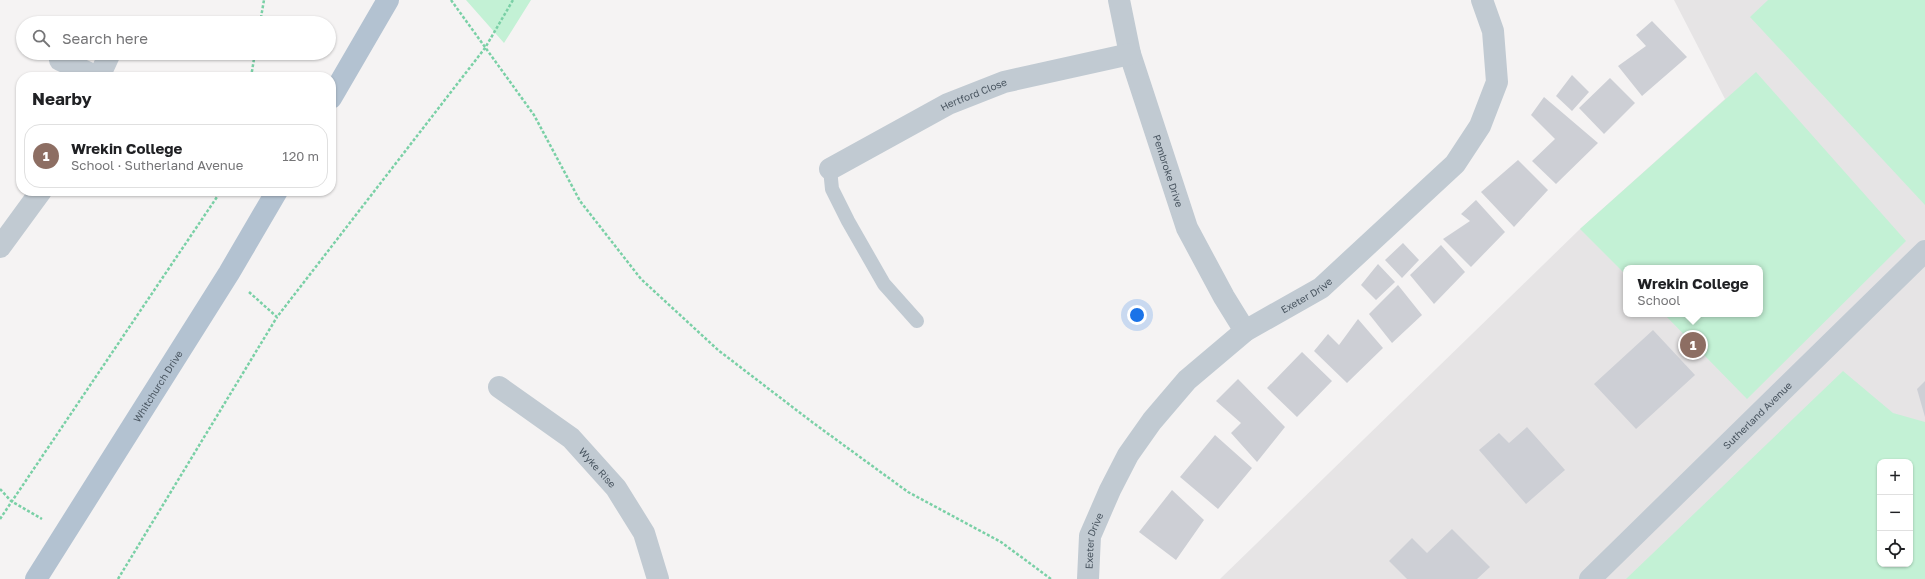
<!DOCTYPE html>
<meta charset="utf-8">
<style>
:root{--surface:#fff;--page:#f6f6f6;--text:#202124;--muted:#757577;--line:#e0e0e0;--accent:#7c3aed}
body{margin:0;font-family:"Golos Text",sans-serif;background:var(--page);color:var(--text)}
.controls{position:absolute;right:12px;bottom:12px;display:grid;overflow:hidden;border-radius:8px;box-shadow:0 1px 3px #0004}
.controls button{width:36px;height:36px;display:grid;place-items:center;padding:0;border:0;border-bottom:1px solid var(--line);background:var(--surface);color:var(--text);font:20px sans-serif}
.you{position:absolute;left:1137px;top:315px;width:14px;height:14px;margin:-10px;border:3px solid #fff;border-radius:50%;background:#1a73e8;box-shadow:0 0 0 6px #1a73e833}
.badge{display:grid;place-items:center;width:26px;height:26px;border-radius:50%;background:var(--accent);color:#fff;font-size:13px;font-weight:700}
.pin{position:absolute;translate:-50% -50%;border:2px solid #fff;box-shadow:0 1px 4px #0006}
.popup{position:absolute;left:1623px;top:265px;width:140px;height:52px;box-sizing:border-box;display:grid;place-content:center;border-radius:8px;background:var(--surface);filter:drop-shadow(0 1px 3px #0005);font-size:13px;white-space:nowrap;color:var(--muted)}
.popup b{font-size:15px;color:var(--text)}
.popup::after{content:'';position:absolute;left:50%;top:100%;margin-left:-8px;border:8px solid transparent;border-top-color:var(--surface)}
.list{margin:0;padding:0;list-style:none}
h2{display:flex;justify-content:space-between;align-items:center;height:52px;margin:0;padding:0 16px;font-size:17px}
h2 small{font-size:13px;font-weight:400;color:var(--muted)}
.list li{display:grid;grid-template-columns:26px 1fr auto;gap:12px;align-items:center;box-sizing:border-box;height:64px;margin:0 8px 8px;padding:0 8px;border:1px solid var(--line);border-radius:16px}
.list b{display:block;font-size:15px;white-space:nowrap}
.list p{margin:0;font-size:13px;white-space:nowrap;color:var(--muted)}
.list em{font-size:13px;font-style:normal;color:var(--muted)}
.icon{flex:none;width:22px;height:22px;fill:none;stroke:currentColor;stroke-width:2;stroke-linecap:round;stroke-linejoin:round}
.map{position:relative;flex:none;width:1925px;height:579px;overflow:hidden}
.search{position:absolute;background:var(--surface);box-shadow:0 1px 3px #0004;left:16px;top:16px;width:320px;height:44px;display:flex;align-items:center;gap:10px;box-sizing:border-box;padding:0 14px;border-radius:22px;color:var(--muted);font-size:15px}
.panel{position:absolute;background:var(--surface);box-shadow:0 1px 3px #0004;left:16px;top:72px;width:320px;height:124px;border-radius:16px}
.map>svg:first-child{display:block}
.education{fill:#e6e4e5;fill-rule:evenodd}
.green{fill:#c3f1d5;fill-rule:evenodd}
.building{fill:#cdcfd5}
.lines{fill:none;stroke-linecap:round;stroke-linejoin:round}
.path{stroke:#7ad0a6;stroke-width:2.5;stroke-dasharray:3 2;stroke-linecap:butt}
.service{stroke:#c1cad2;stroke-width:14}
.minor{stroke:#c1cad2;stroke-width:22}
.primary{stroke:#b3c2d1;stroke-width:22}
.labels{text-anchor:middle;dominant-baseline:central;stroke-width:3;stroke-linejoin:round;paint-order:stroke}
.street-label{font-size:10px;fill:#4a5661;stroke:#fff}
</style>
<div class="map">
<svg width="1925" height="579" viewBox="0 0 1925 579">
<rect width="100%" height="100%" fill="#f5f3f3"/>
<path class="education" d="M1674,0H1925V579H1220L1580,229L1725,99ZM1626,268H1760V314H1626ZM1880,462H1910V564H1880Z"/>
<path class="green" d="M466,0H531L504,43Z
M1768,0H1925V205L1750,17Z
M1756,72L1906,241L1747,399L1664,314H1760V268H1626V275L1580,229Z
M1843,371L1893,413L1925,422V579H1626ZM1880,462H1910V564H1880Z"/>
<path class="building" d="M1652,21L1687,57L1642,96L1618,66L1646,46L1636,35Z
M1572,75L1589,92L1572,111L1556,96Z
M1610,78L1635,103L1604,134L1579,108Z
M1544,97L1598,143L1556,184L1532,161L1555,139L1531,115Z
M1518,160L1548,190L1514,227L1481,192Z
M1476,200L1505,232L1471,267L1443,239L1470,221L1461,214Z
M1403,243L1419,260L1402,278L1385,260Z
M1441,245L1465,272L1434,304L1410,275Z
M1378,264L1395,282L1376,300L1361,285Z
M1398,285L1422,315L1392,343L1369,314Z
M1358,319L1383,348L1347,383L1314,351L1328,334L1339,345Z
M1653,330L1695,375L1636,429L1594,384Z
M1302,352L1332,381L1297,417L1267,388Z
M1238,379L1285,427L1257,462L1231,433L1241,423L1216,401Z
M1925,381V417L1917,389Z
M1527,427L1565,470L1526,504L1479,450L1499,433L1509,443Z
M1215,435L1252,468L1218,509L1180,477Z
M1172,490L1204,520L1176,560L1139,532Z
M1452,529L1490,567L1477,579H1407L1389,561L1412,538L1427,553Z"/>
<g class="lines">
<path class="path" d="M451,0L534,115L580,201L641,279L718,350L812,422L908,492L1001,542L1051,579
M260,23L264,0
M251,77L255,53
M249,292L277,317L485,48L513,0
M0,489L11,501L42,519
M0,519L221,191
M118,579L277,317"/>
<path class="service" d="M830,169L832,189L848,221L884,284L917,321"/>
<g class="minor">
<path id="s1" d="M1119,0L1130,54L1187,228L1224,297L1245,331"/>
<path d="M60,60L98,77"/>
<path d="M99,77L110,53"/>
<path id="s2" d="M830,169L948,104L1004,82L1130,54"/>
<path d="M0,247L41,191"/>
<path id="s3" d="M499,387L571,438L616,488L644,533L658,579"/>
<path id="s4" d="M1088,579L1090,536L1110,490L1128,455L1152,421L1187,380L1245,331L1321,288L1455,164L1480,126L1497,82L1493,31L1482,0"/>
<path id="s5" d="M1590,579L1925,251"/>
</g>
<g class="primary">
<path d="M331,98L388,0"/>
<path id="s6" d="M36,579L229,273L277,191"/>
</g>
</g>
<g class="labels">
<g class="street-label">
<text stroke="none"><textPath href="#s2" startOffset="162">Hertford Close</textPath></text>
<text stroke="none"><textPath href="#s1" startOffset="178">Pembroke Drive</textPath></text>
<text stroke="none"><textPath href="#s4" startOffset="375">Exeter Drive</textPath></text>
<text stroke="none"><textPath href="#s6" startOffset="228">Whitchurch Drive</textPath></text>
<text stroke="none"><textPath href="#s5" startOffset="234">Sutherland Avenue</textPath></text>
<text stroke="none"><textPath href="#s3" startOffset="128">Wyke Rise</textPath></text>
<text stroke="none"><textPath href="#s4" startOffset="39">Exeter Drive</textPath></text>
</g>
</g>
</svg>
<div class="controls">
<button>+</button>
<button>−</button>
<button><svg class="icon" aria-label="locate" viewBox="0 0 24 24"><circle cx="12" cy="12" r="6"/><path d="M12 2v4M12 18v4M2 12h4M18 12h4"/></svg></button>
</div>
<div class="you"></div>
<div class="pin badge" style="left:1693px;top:345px;background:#8d6e63">1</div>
<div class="popup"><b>Wrekin College</b>School</div>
<div class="search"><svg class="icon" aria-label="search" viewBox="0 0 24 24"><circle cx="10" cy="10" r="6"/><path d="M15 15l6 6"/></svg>Search here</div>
<section class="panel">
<h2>Nearby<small></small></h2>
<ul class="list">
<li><span class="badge" style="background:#8d6e63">1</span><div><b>Wrekin College</b><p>School · Sutherland Avenue</p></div><em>120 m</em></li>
</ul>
</section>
</div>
